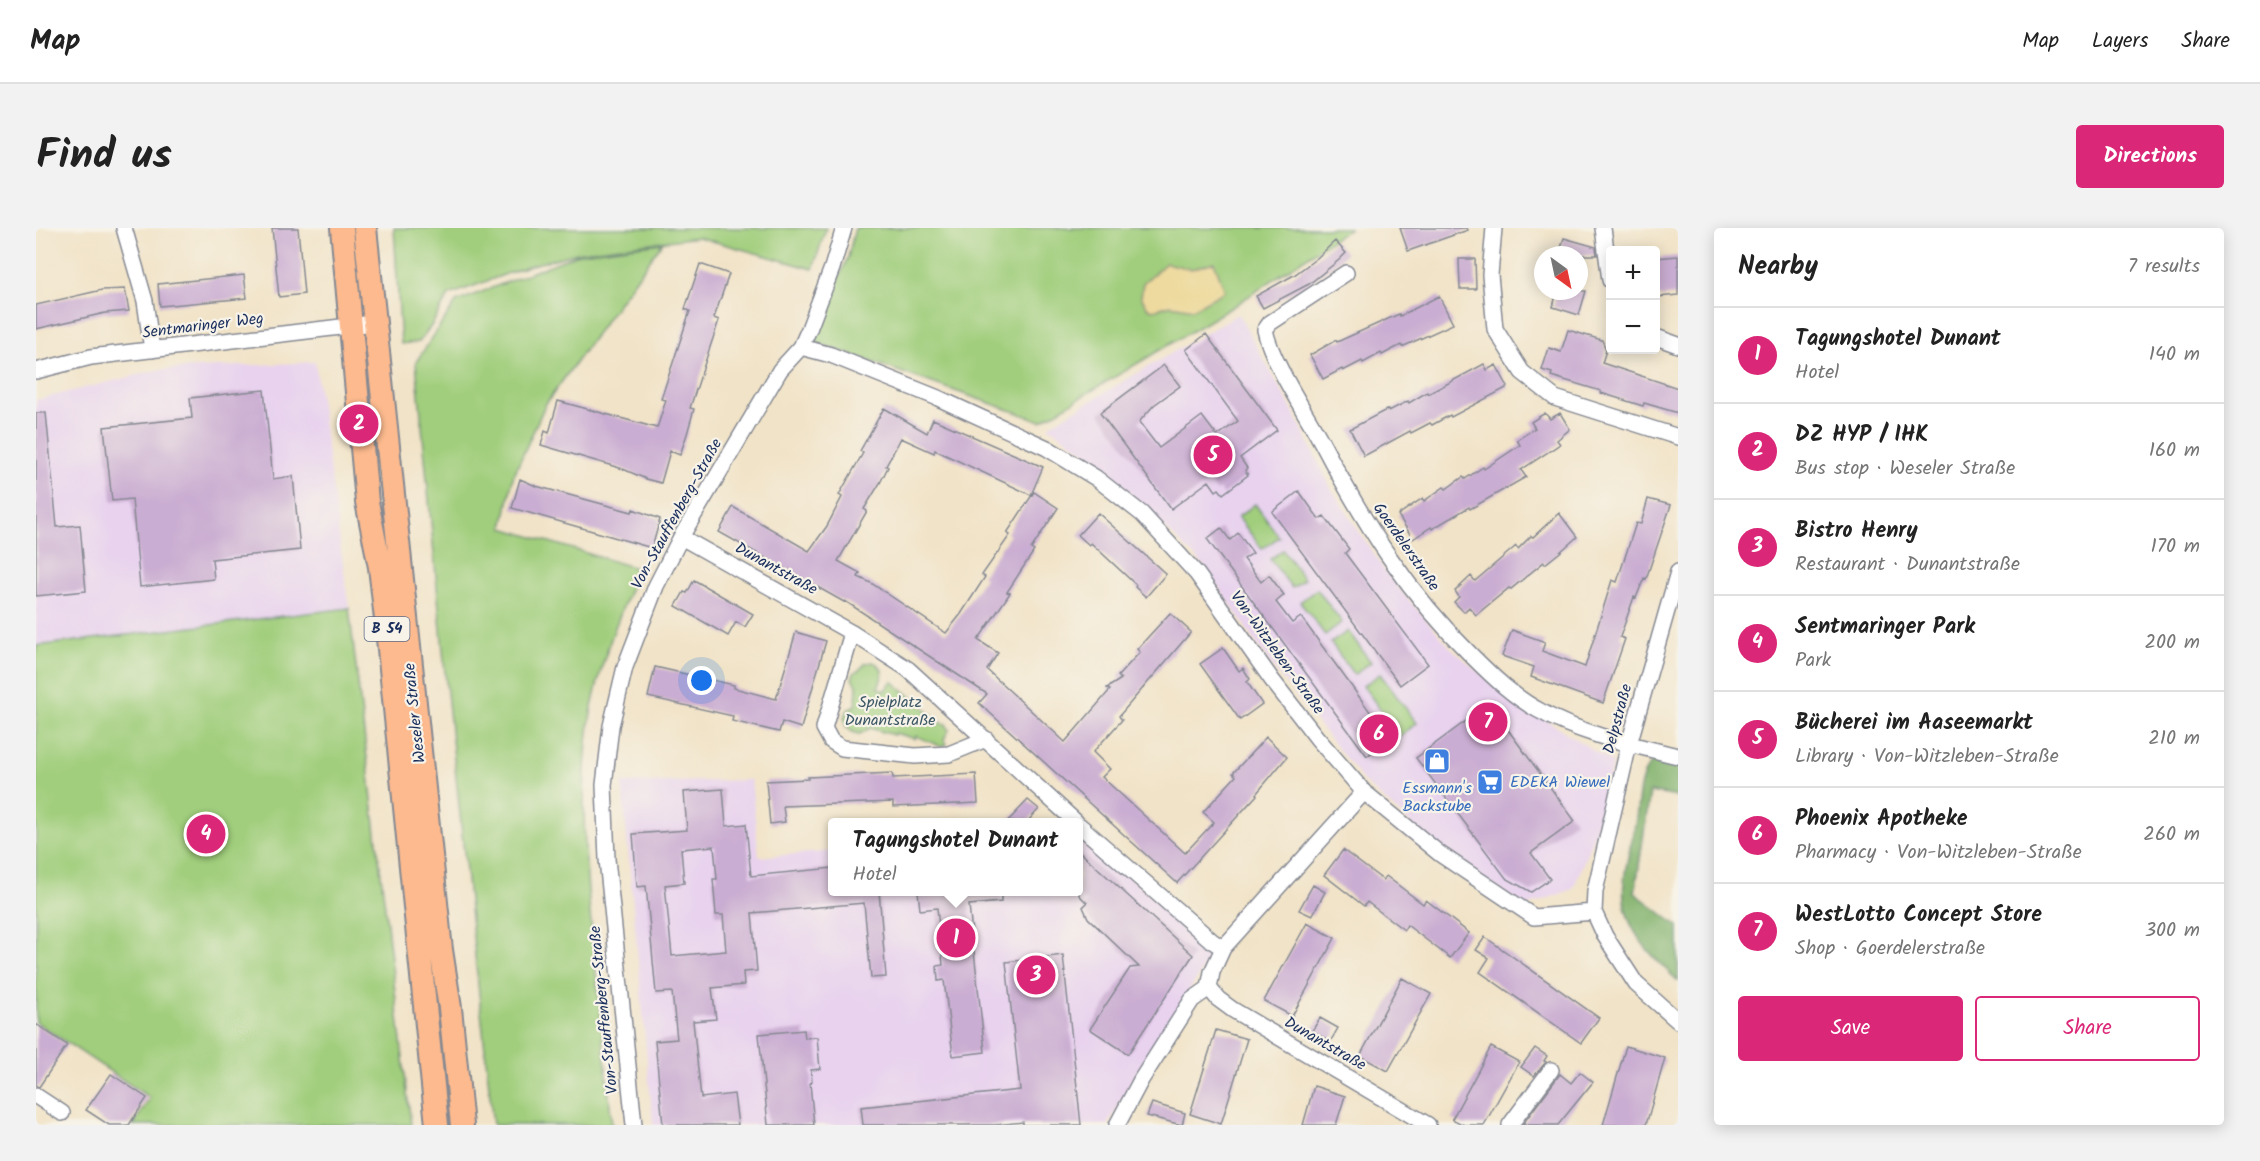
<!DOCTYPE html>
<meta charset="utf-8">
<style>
:root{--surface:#fff;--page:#f2f2f2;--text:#222;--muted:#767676;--line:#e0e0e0;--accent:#db2777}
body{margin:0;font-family:Kalam,sans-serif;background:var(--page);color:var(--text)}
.controls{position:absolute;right:18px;top:18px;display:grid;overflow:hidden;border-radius:6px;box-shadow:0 3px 15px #0003}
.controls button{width:54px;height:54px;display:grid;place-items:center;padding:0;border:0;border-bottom:2px solid var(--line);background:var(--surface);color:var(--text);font:30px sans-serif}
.compass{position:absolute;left:1498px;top:18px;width:54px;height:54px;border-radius:50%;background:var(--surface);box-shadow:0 3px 15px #0003;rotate:147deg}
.you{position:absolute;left:666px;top:453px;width:21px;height:21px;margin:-15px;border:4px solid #fff;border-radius:50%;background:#1a73e8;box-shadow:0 0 0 9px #1a73e833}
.badge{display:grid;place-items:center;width:39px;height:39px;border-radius:50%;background:var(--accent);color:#fff;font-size:20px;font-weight:700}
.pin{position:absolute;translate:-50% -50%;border:3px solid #fff;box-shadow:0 2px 6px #0006}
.popup{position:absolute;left:792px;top:590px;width:255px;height:78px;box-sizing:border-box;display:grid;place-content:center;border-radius:6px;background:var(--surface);filter:drop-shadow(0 2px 4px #0005);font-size:20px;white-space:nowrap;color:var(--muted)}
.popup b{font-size:22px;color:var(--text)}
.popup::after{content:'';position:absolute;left:50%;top:100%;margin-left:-12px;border:12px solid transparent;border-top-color:var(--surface)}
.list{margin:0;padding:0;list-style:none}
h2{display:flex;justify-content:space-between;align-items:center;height:78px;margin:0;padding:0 24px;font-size:26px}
h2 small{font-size:20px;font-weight:400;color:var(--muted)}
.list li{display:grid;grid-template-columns:39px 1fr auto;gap:18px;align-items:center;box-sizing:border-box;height:96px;padding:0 24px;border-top:2px solid var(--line)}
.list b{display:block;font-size:22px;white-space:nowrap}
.list p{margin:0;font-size:20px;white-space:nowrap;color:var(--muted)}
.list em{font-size:20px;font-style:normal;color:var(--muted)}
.actions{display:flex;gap:12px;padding:18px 24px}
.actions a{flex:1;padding:14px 0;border:2px solid var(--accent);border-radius:6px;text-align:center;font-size:21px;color:var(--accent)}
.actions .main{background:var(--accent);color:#fff}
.map{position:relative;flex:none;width:1642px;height:897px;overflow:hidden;border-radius:6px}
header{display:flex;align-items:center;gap:36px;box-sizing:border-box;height:84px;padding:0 30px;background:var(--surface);border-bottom:2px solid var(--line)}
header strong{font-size:28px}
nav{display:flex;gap:33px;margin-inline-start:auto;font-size:21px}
.intro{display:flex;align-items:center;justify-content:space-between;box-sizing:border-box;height:144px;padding:0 36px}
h1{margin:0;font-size:42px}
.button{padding:15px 27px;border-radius:6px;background:var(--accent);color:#fff;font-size:21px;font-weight:700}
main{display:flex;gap:36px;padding:0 36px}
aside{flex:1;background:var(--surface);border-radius:6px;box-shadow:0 3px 15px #0003}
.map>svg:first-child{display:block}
.built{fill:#e8d2ee}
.green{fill:#a0ce7b;stroke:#5e7e6c;stroke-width:1.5}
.forest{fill:#80b16b;stroke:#4e7064;stroke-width:1.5}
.sand{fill:#eeda9e;stroke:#84847e;stroke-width:1.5}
.building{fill:#caadd2;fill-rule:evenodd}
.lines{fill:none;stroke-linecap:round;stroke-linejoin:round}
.street-casing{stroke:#868992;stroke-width:18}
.primary-casing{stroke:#868992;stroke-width:26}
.street{stroke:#fff;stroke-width:15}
.primary{stroke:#fcba8e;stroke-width:22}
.labels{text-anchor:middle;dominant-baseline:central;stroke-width:4.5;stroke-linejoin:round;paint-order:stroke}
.shield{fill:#f7f3e8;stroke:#5d6a87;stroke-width:1.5}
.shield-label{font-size:15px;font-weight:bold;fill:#1b2f5e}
.street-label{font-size:16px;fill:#1b2f5e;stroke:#f7f3e8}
.park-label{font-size:16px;fill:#3c5765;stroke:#f7f3e8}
.shop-label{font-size:16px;fill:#366cbe;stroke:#f7f3e8;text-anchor:start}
</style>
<header>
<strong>Map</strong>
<nav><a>Map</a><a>Layers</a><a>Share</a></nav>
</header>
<div class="intro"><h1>Find us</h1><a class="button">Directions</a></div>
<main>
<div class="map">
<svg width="1642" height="897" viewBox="0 0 1642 897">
<rect width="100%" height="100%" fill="#f7f3e8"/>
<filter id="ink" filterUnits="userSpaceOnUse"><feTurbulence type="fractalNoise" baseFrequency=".0167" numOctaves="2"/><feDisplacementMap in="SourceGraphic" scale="12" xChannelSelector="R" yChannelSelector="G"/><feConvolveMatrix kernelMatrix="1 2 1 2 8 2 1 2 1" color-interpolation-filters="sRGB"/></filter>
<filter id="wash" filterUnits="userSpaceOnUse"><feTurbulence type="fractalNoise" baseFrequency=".008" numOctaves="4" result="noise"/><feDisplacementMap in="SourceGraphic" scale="24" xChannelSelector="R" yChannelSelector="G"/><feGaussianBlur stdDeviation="1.35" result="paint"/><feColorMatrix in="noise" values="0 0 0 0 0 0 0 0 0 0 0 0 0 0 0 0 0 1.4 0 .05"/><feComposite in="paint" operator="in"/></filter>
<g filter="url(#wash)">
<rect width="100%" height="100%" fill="#f1e3c7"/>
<path class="built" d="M1202,86L1258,185L1295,260L1352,348L1414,419L1458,458L1577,535L1561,599L1537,661L1489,679L1403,621L1329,555L1235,437L1169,339L1058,230L1012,198Z
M279,134L313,380L0,418V172L122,142Z
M715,552L723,629L797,623V664H1043V603L1177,725L1098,849L1072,897H617L586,555Z"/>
<path class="green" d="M358,0H790L777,41L662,9L545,24L492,38L413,67L395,98L383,114L365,116Z
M819,0H1314L1201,76L1005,193L776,113L812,29Z
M626,15L509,177L477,249L467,300L603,341C581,391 561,443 553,497C543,574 550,648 558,725C564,782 570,840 576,897H457L410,455L380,134L420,74L545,25Z
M1219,276L1243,309L1226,321L1202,289Z
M1247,322L1268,351L1256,360L1234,331Z
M1281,361L1306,394L1289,407L1264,374Z
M313,380L375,897H97L114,870L0,794V418Z
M1312,403L1335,434L1318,447L1295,415Z
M837,434C850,439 847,449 842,459L848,463L856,453L897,487L893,492L897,496L901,494L910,496L913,502L908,511L911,516L906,519L880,508L879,511L859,505L858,507L834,500L824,506C806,504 802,484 820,477L821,457L816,451L818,444L822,443L830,435Z
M1344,446L1381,495L1364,508L1327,458Z"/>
<path class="forest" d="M1616,534L1642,539V569L1614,564L1599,665L1642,698V753C1613,726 1583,697 1588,653C1590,632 1597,611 1600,590C1603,571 1602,548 1616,534Z"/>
<path class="sand" d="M1178,34L1189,63L1157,81L1135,77L1117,82L1112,80L1105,69L1107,55L1130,35L1155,41Z"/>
<g id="blocks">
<path class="building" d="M236,0H262L268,66L243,69Z
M1364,0H1431L1432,2L1372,23Z
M1528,10L1560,19L1561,27H1523Z
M1299,13L1310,25L1303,32L1273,56L1227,80L1220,68L1258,47L1281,30Z
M1642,28V67L1622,69L1620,30Z
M1423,31H1439L1440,61H1424Z
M664,36L693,46L678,90L683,92L654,180L658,181L651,206L644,227L634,223L625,255L610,251L587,241L505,217L509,203L513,205L522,173L621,200L630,172L625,171L654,83L649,81Z
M208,47L211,70L124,78L122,56Z
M89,61L93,83L69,85L0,101V77L66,62Z
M1521,63H1550L1543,87L1517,79Z
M1403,68L1417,96L1366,119L1365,117L1346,127L1345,125L1327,135L1326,133L1307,143L1306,141L1287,151L1274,127L1300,112L1301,114L1363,86L1364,88Z
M1532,102L1566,112L1570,122L1566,135L1642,160V185L1608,175L1607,178L1565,165V163L1515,148L1516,145L1506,142L1513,120L1525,124Z
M1170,106L1241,202L1204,230L1211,240L1209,242L1212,247L1187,266L1183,261L1180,263L1173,253L1135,281L1064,185L1128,137L1144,158L1118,177L1103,194L1123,220L1166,188L1181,208L1202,193L1150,122Z
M1448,136L1451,142L1460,137L1472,159L1415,189L1414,187L1396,197L1394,195L1375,205L1374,203L1328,228L1314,201L1352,181L1353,183L1372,173L1373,175L1391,164L1392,166Z
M228,162L237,251L257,248L264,322L176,331L178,351L104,359L96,271L76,273L68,199L156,190L154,170Z
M848,180L891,205L897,191L1007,239L995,267L899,222L898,225L865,210L850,238L852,239L844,255L828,281L831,283L802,333L824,345L822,349L835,355L910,405L925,386L949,349L946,347L974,307L971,305L998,264L1022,280L995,321L998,323L971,364L974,365L942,412L962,425L951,442L1029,514L1074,462L1071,460L1085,451L1082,448L1104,424L1101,421L1134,385L1155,404L1083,488L1086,492L1057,524L1074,541L1066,549L1149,625L1178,594L1167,584L1200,548L1197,545L1230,509L1251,529L1220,566L1221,567L1141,655L943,475L951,466L809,373L808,374L683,304L697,279L773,323L791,298L806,269L803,267L827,225L824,223Z
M0,185H10L21,299L44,297L50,363L0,368Z
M1509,185L1514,191L1524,185L1534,201L1521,212L1524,216L1485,242L1490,249L1434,281L1433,279L1396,301L1395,299L1377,311L1362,287L1387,270L1388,273L1408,259L1410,261L1427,249L1429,251L1447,239L1448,241L1484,217L1481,212L1499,200L1495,194Z
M484,251L500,258L596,284L597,281L624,291L616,320L476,280Z
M1263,263L1283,291L1288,288L1313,321L1309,325L1392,436L1364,457L1236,284Z
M1612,271L1635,277L1610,351L1608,350L1600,370L1598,369L1584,409L1589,411L1567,475L1495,449L1498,439L1466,428L1476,402L1509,414L1506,423L1549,439L1576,352L1581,354L1600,295L1605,296Z
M1062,285L1130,346L1110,369L1099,359L1100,357L1055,315L1053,317L1042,307Z
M1523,285L1541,309L1523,325L1509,336L1508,334L1475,361L1473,360L1440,387L1433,379L1428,384L1418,374L1423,369L1419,363L1435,348L1439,353L1480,318L1482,321L1495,308L1497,309Z
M1185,300L1194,312L1202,305L1217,325L1208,331L1225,354L1233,347L1248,367L1240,374L1256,395L1265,389L1354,511L1331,528L1171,311Z
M658,352L717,386L709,399L700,394L692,408L640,378L648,364L651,365Z
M760,404L790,413L765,500L746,494L743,504L696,493L697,488L612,469L619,439L698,457V460L740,471Z
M1187,420L1203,443L1207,440L1214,451L1211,454L1226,476L1204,492L1164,436Z
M1453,476L1539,593L1495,625L1514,651L1495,664L1470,650L1380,530Z
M856,545L857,550L940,546L942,575L857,579V574L747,578L749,594L734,596L730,553L772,551V549Z
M687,561L690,598L710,596L715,648L797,640V663H843L850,749L835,750L828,675L716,685L721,743L707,744L708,757L676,760L680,791L657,793L665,870L698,866L702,897H627L619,813L641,811L636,764L620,765L610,658L601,659L597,606L651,602L648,564ZM678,618L681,651H677L680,687H687L690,723L636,728L629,657L648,655L645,621Z
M992,572L1003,581L991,594H971Z
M1307,622L1347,652L1350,648L1387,676L1390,672L1433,705L1414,730L1371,697L1368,702L1331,674L1328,678L1288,647Z
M1043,623L1157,727L1092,826L1054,801L1094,740L1103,739L1052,690L1047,679L1051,675L1043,667Z
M1277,657L1289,664L1276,688L1263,682Z
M882,663H965V674L933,677L949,824L917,828L908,752L902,753L901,738L907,737L901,680L884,682Z
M1271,695L1299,710L1256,788L1228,773Z
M1449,709L1563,790L1545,815L1444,744L1453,730L1440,722Z
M1027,727L1045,897H987V894L959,897H827L825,879L984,862L970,734Z
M1366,750L1395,766L1352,843L1324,828Z
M1284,790L1302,800L1294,814L1276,803Z
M0,796L31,817L3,859L0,858Z
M768,802L769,810L781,809L784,841L775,842L776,854L774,855L778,897H732L723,806Z
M1180,802L1211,811L1185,896L1154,886Z
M1590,818L1629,830L1610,897H1567Z
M1455,819L1483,834L1448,897H1428L1416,891Z
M1499,820L1511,828L1508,833L1510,834L1498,848L1485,839Z
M1544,844L1557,854L1522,897H1486L1524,846L1535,855Z
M75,846L111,870L93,897H73L50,882Z
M1278,858L1309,868L1300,897H1267Z
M1116,875L1149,885L1146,897L1111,888Z"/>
</g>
</g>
<g filter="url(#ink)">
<use href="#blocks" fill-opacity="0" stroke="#868992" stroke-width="1.5"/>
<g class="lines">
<defs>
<path id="street" d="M88,0L109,73L116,122
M1458,0L1454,47L1459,101L1486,144L1519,170L1642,209
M1567,0L1574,52
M1310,45L1234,95L1229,102C1236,135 1269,183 1286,215C1329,297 1371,364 1437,429C1457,449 1479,470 1504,483C1544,506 1598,517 1642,528
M1620,109L1642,117
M765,119L795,127L902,170L1011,220L1060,250L1106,286L1161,346L1236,452L1281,510L1328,564L1404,626L1498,689L1558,684L1569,708L1600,756L1642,793
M0,143L55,129L338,95
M645,309L816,405L872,441L1040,594
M816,405L788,500L795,513L806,520L879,528L913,526L950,511
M1043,597L1176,713L1187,720
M1558,684L1559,663L1593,516L1642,344
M1173,760L1182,771L1197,782L1392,897
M0,868L26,885
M598,897L571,631L568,557L575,498L589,439L620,358L645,309L744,142L765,119L773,101L796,40L808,0
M1081,897L1105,852L1156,772L1173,760L1176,744L1187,720L1328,564
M1474,897L1515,842"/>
<path id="primary" d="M306,0L331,274L344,339L350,391L401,897
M329,0L405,722L414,780L426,897"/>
</defs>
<use href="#street" class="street-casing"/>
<use href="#primary" class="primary-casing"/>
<use href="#street" class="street"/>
<use href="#primary" class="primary"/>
</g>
</g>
<defs>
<symbol id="shop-square" viewBox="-11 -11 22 22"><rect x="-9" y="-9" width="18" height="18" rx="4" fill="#3f7fe0" stroke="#f7f3e8"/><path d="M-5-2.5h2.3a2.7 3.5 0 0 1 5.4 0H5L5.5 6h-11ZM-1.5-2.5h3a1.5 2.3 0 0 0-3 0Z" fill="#fff"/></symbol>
<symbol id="supermarket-square" viewBox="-11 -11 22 22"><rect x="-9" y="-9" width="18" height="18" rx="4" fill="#3f7fe0" stroke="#f7f3e8"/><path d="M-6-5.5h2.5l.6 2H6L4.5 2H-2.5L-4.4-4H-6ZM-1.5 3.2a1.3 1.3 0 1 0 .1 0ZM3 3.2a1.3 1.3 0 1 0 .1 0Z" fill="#fff"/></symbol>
</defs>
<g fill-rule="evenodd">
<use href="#shop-square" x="1386" y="518" width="30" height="30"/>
<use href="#supermarket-square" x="1439" y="539" width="30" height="30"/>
</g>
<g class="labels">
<rect class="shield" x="328.5" y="389" width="45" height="24" rx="4.5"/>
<g class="shield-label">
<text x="351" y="401">B 54</text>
</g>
<g class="street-label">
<text transform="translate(167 98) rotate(-7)">Sentmaringer Weg</text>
<text transform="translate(641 286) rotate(-61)">Von-Stauffenberg-Straße</text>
<text transform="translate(1370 319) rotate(55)">Goerdelerstraße</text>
<text transform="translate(740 341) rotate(29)">Dunantstraße</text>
<text transform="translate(1241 425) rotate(54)">Von-Witzleben-Straße</text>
<text transform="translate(379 485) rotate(-96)">Weseler Straße</text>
<text transform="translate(1582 491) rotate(-75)">Delpstraße</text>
<text transform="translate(568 782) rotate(-96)">Von-Stauffenberg-Straße</text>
<text transform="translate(1289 816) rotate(30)">Dunantstraße</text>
</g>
<g class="park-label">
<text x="854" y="474">Spielplatz<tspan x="854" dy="18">Dunantstraße</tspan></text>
</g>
<g class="shop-label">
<text x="1474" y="554">EDEKA Wiewel</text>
<text x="1401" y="560" text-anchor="middle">Essmann's<tspan x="1401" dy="18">Backstube</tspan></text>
</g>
</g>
</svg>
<div class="controls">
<button>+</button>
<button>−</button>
</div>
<svg class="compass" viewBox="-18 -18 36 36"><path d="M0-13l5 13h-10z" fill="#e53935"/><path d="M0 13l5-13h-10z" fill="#767676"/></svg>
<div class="you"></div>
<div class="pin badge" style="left:920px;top:710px">1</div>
<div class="popup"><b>Tagungshotel Dunant</b>Hotel</div>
<div class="pin badge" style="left:323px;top:196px">2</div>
<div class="pin badge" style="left:1000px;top:747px">3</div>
<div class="pin badge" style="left:170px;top:606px">4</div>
<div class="pin badge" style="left:1177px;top:227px">5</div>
<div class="pin badge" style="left:1343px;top:506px">6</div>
<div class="pin badge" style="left:1452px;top:494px">7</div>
</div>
<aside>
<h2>Nearby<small>7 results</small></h2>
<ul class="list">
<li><span class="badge">1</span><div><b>Tagungshotel Dunant</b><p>Hotel</p></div><em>140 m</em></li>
<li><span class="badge">2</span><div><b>DZ HYP / IHK</b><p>Bus stop · Weseler Straße</p></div><em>160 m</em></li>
<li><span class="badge">3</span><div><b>Bistro Henry</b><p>Restaurant · Dunantstraße</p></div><em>170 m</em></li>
<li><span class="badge">4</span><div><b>Sentmaringer Park</b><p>Park</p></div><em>200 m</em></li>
<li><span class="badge">5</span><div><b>Bücherei im Aaseemarkt</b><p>Library · Von-Witzleben-Straße</p></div><em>210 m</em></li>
<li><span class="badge">6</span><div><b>Phoenix Apotheke</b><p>Pharmacy · Von-Witzleben-Straße</p></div><em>260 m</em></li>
<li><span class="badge">7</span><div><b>WestLotto Concept Store</b><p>Shop · Goerdelerstraße</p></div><em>300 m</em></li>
</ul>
<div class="actions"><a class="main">Save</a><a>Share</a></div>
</aside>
</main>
